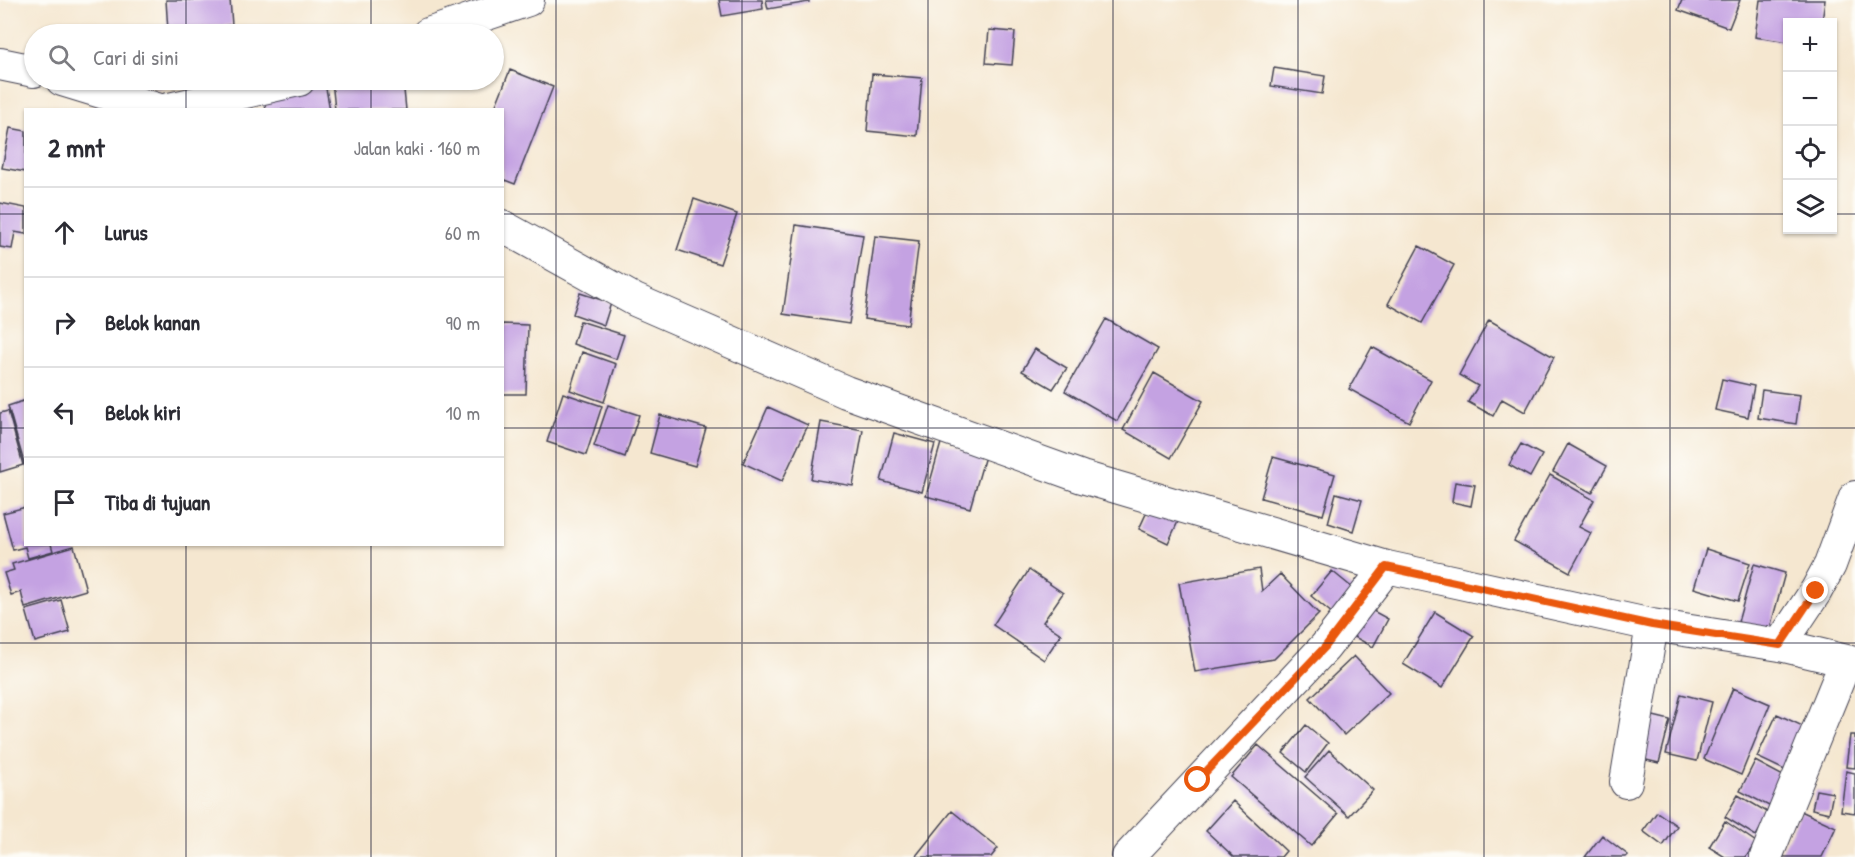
<!DOCTYPE html>
<html lang="id">
<meta charset="utf-8">
<style>
:root{--surface:#fff;--page:#f2f2f3;--text:#2b2b33;--muted:#7c7c81;--line:#e1e1e2}
body{margin:0;font-family:"Patrick Hand",sans-serif;background:var(--page);color:var(--text)}
.controls{position:absolute;right:18px;top:18px;display:grid;overflow:hidden;border-radius:0px;box-shadow:0 2px 4px #0004}
.controls button{width:54px;height:54px;display:grid;place-items:center;padding:0;border:0;border-bottom:2px solid var(--line);background:var(--surface);color:var(--text);font:30px sans-serif}
.stop{position:absolute;width:18px;height:18px;margin:-14px;border:4px solid #ea580c;border-radius:50%;background:#fff}
.stop.end{background:#ea580c;border-color:#fff;box-shadow:0 2px 6px #0008}
.list{margin:0;padding:0;list-style:none}
h2{display:flex;justify-content:space-between;align-items:center;height:78px;margin:0;padding:0 24px;font-size:26px}
h2 small{font-size:20px;font-weight:400;color:var(--muted)}
.list li{display:grid;grid-template-columns:39px 1fr auto;gap:18px;align-items:center;box-sizing:border-box;height:90px;padding:0 24px;border-top:2px solid var(--line)}
.list b{display:block;font-size:22px;white-space:nowrap}
.list em{font-size:20px;font-style:normal;color:var(--muted)}
.icon{flex:none;width:33px;height:33px;fill:none;stroke:currentColor;stroke-width:2;stroke-linecap:round;stroke-linejoin:round}
.map{position:relative;flex:none;width:1855px;height:857px;overflow:hidden}
.search{position:absolute;background:var(--surface);box-shadow:0 2px 4px #0004;left:24px;top:24px;width:480px;height:66px;display:flex;align-items:center;gap:15px;box-sizing:border-box;padding:0 21px;border-radius:33px;color:var(--muted);font-size:22px}
.panel{position:absolute;background:var(--surface);box-shadow:0 2px 4px #0004;left:24px;top:108px;width:480px;height:438px;border-radius:0px}
.map>svg:first-child{display:block}
.building{fill:#c4a2e2}
.lines{fill:none;stroke-linecap:round;stroke-linejoin:round}
.minor-casing{stroke:#424051;stroke-width:34}
.minor{stroke:#fff;stroke-width:32}
.route{stroke:#ea580c;stroke-width:8}
.grid{fill:none;stroke:#22223b;stroke-width:1.5;stroke-opacity:0.55}
</style>
<div class="map">
<svg width="1855" height="857" viewBox="0 0 1855 857">
<rect width="100%" height="100%" fill="#fdfcf7"/>
<filter id="ink" filterUnits="userSpaceOnUse"><feTurbulence type="fractalNoise" baseFrequency=".0167" numOctaves="2"/><feDisplacementMap in="SourceGraphic" scale="12" xChannelSelector="R" yChannelSelector="G"/><feConvolveMatrix kernelMatrix="1 2 1 2 8 2 1 2 1" color-interpolation-filters="sRGB"/></filter>
<filter id="wash" filterUnits="userSpaceOnUse"><feTurbulence type="fractalNoise" baseFrequency=".008" numOctaves="4" result="noise"/><feDisplacementMap in="SourceGraphic" scale="24" xChannelSelector="R" yChannelSelector="G"/><feGaussianBlur stdDeviation="1.35" result="paint"/><feColorMatrix in="noise" values="0 0 0 0 0 0 0 0 0 0 0 0 0 0 0 0 0 1.4 0 .05"/><feComposite in="paint" operator="in"/></filter>
<g filter="url(#wash)">
<rect width="100%" height="100%" fill="#f5e7d0"/>
<g id="blocks">
<path class="building" d="M166,0H230L232,25L168,31Z
M719,0H762L763,9L722,16Z
M766,0H808L809,2L768,9Z
M1682,0H1740L1729,28L1678,10Z
M1760,0H1825L1822,22H1788V42L1755,37Z
M989,30L1015,32L1012,65L986,63Z
M1274,68L1325,76L1322,94L1271,86Z
M510,70L553,87L515,184L502,179V110H494Z
M872,74L922,78L917,136L867,131Z
M155,80H182L183,86L155,88Z
M332,80H403L406,110H335Z
M325,83L330,110H266L263,95Z
M10,128L26,131V172L2,168Z
M694,199L737,214L720,264L677,250Z
M0,203L26,208V234L15,232L12,249L0,247Z
M796,225L863,235L849,324L783,314Z
M875,236L919,241L908,325L864,319Z
M1419,246L1454,265L1422,323L1388,304Z
M580,293L611,303L604,325L573,314Z
M1106,319L1158,349L1117,421L1065,391Z
M1489,320L1554,357L1525,412L1502,399L1493,416L1468,402L1478,386L1459,375Z
M580,321L624,335L616,359L573,344Z
M502,324L528,325L526,394H502Z
M1372,347L1431,380L1409,422L1349,389Z
M1035,349L1067,368L1053,389L1022,371Z
M582,352L616,364L604,402L570,390Z
M1154,373L1203,401L1171,458L1123,430Z
M1722,379L1754,386L1748,417L1715,410Z
M1762,390L1800,395L1796,424L1758,418Z
M563,393L602,406L586,455L547,442Z
M26,400V466H25L8,406Z
M608,405L639,415L625,457L594,446Z
M768,407L808,425L782,481L743,463Z
M8,411L23,465L0,472V413Z
M660,415L706,428L695,466L650,453Z
M821,422L863,430L853,486L811,479Z
M894,433L935,444L922,492L881,481Z
M941,443L985,456L970,508L926,496Z
M1521,444L1542,455L1530,477L1509,465Z
M1568,444L1607,466L1592,493L1553,472Z
M1273,457L1335,474L1323,515L1261,498Z
M1550,475L1594,500L1579,527L1591,533L1570,572L1514,541Z
M1455,482L1475,485L1471,506L1452,502Z
M1336,493L1362,500L1353,531L1328,523Z
M1153,499L1182,513L1168,543L1139,529Z
M26,507V544H51L53,551L28,558L25,547L13,550L3,513Z
M74,546L86,590L25,608L21,592L11,595L4,573L14,570L12,564Z
M1706,549L1750,563L1738,601L1694,588Z
M1754,564L1785,573L1769,632L1738,622Z
M1259,569L1262,591L1280,574L1319,614L1274,659L1195,672L1179,583Z
M1029,570L1063,593L1043,622L1061,634L1044,660L993,625Z
M1332,571L1354,589L1333,614L1311,596Z
M61,600L70,632L35,642L26,610Z
M1364,606L1388,619L1373,647L1349,634Z
M1435,612L1474,636L1442,688L1403,664Z
M1354,656L1389,693L1344,735L1310,698Z
M1733,688L1770,704L1741,775L1704,759Z
M1681,694L1712,702L1697,761L1666,754Z
M1645,714L1670,720L1659,763L1634,757Z
M1777,714L1809,729L1789,772L1757,757Z
M1306,725L1328,743L1306,772L1283,753Z
M1850,735H1855V768L1846,767Z
M1258,745L1338,814L1311,846L1231,777Z
M1329,750L1373,790L1349,816L1305,777Z
M1755,761L1787,778L1771,807L1740,791Z
M1846,771L1855,773V813L1841,811Z
M1816,790L1833,793L1829,813L1812,809Z
M1738,795L1769,813L1756,836L1725,817Z
M1233,801L1286,851L1281,857H1234L1206,831Z
M952,811L998,848L991,857H915Z
M1801,811L1836,827L1822,857H1779Z
M1657,812L1677,826L1663,846L1643,831Z
M1725,821L1756,842L1746,857H1725L1709,847Z
M1602,835L1628,855L1626,857H1585Z"/>
</g>
</g>
<g filter="url(#ink)">
<use href="#blocks" fill-opacity="0" stroke="#424051" stroke-width="1.5"/>
<g class="lines">
<defs>
<path id="minor" d="M428,34L528,0
M0,64L34,71
M62,80L160,110
M164,110L299,80
M502,226L635,300L846,392L1082,477L1387,567L1652,625L1780,645L1855,663
M1780,645L1816,591L1830,565L1855,497
M1626,782L1652,625
M1128,857L1325,647L1387,567
M1766,857L1846,661"/>
</defs>
<use href="#minor" class="minor-casing"/>
<use href="#minor" class="minor"/>
</g>
</g>
<g class="lines" filter="url(#ink)">
<path class="route" d="M1198,780L1325,647L1386,567L1652,625L1780,645L1816,591"/>
</g>
<path class="grid" d="M186,0V34M371,0V34M556,0V857M742,0V857M928,0V857M1113,0V857M1298,0V857M1484,0V857M1670,0V857M186,80V110M371,80V110M0,214H26M502,214H1788M1832,214H1855M0,428H26M502,428H1855M186,544V857M371,544V857M0,643H1855"/>
</svg>
<div class="controls">
<button>+</button>
<button>−</button>
<button><svg class="icon" aria-label="locate" viewBox="0 0 24 24"><circle cx="12" cy="12" r="6"/><path d="M12 2v4M12 18v4M2 12h4M18 12h4"/></svg></button>
<button><svg class="icon" aria-label="layers" viewBox="0 0 24 24"><path d="M12 4l9 5-9 5-9-5zM3 14l9 5 9-5"/></svg></button>
</div>
<div class="stop" style="left:1198px;top:780px"></div>
<div class="stop end" style="left:1816px;top:591px"></div>
<div class="search"><svg class="icon" aria-label="search" viewBox="0 0 24 24"><circle cx="10" cy="10" r="6"/><path d="M15 15l6 6"/></svg>Cari di sini</div>
<section class="panel">
<h2>2 mnt<small>Jalan kaki · 160 m</small></h2>
<ul class="list">
<li><svg class="icon" aria-label="ahead" viewBox="0 0 24 24"><path d="M12 20V5M6 11l6-6 6 6"/></svg><div><b>Lurus</b></div><em>60 m</em></li>
<li><svg class="icon" aria-label="right" viewBox="0 0 24 24"><path d="M7 20v-9h11M14 6l5 5-5 5"/></svg><div><b>Belok kanan</b></div><em>90 m</em></li>
<li><svg class="icon" aria-label="left" viewBox="0 0 24 24"><path d="M17 20v-9H6M10 6l-5 5 5 5"/></svg><div><b>Belok kiri</b></div><em>10 m</em></li>
<li><svg class="icon" aria-label="arrive" viewBox="0 0 24 24"><path d="M6 21V4h12l-3 4 3 4H6"/></svg><div><b>Tiba di tujuan</b></div></li>
</ul>
</section>
</div>
